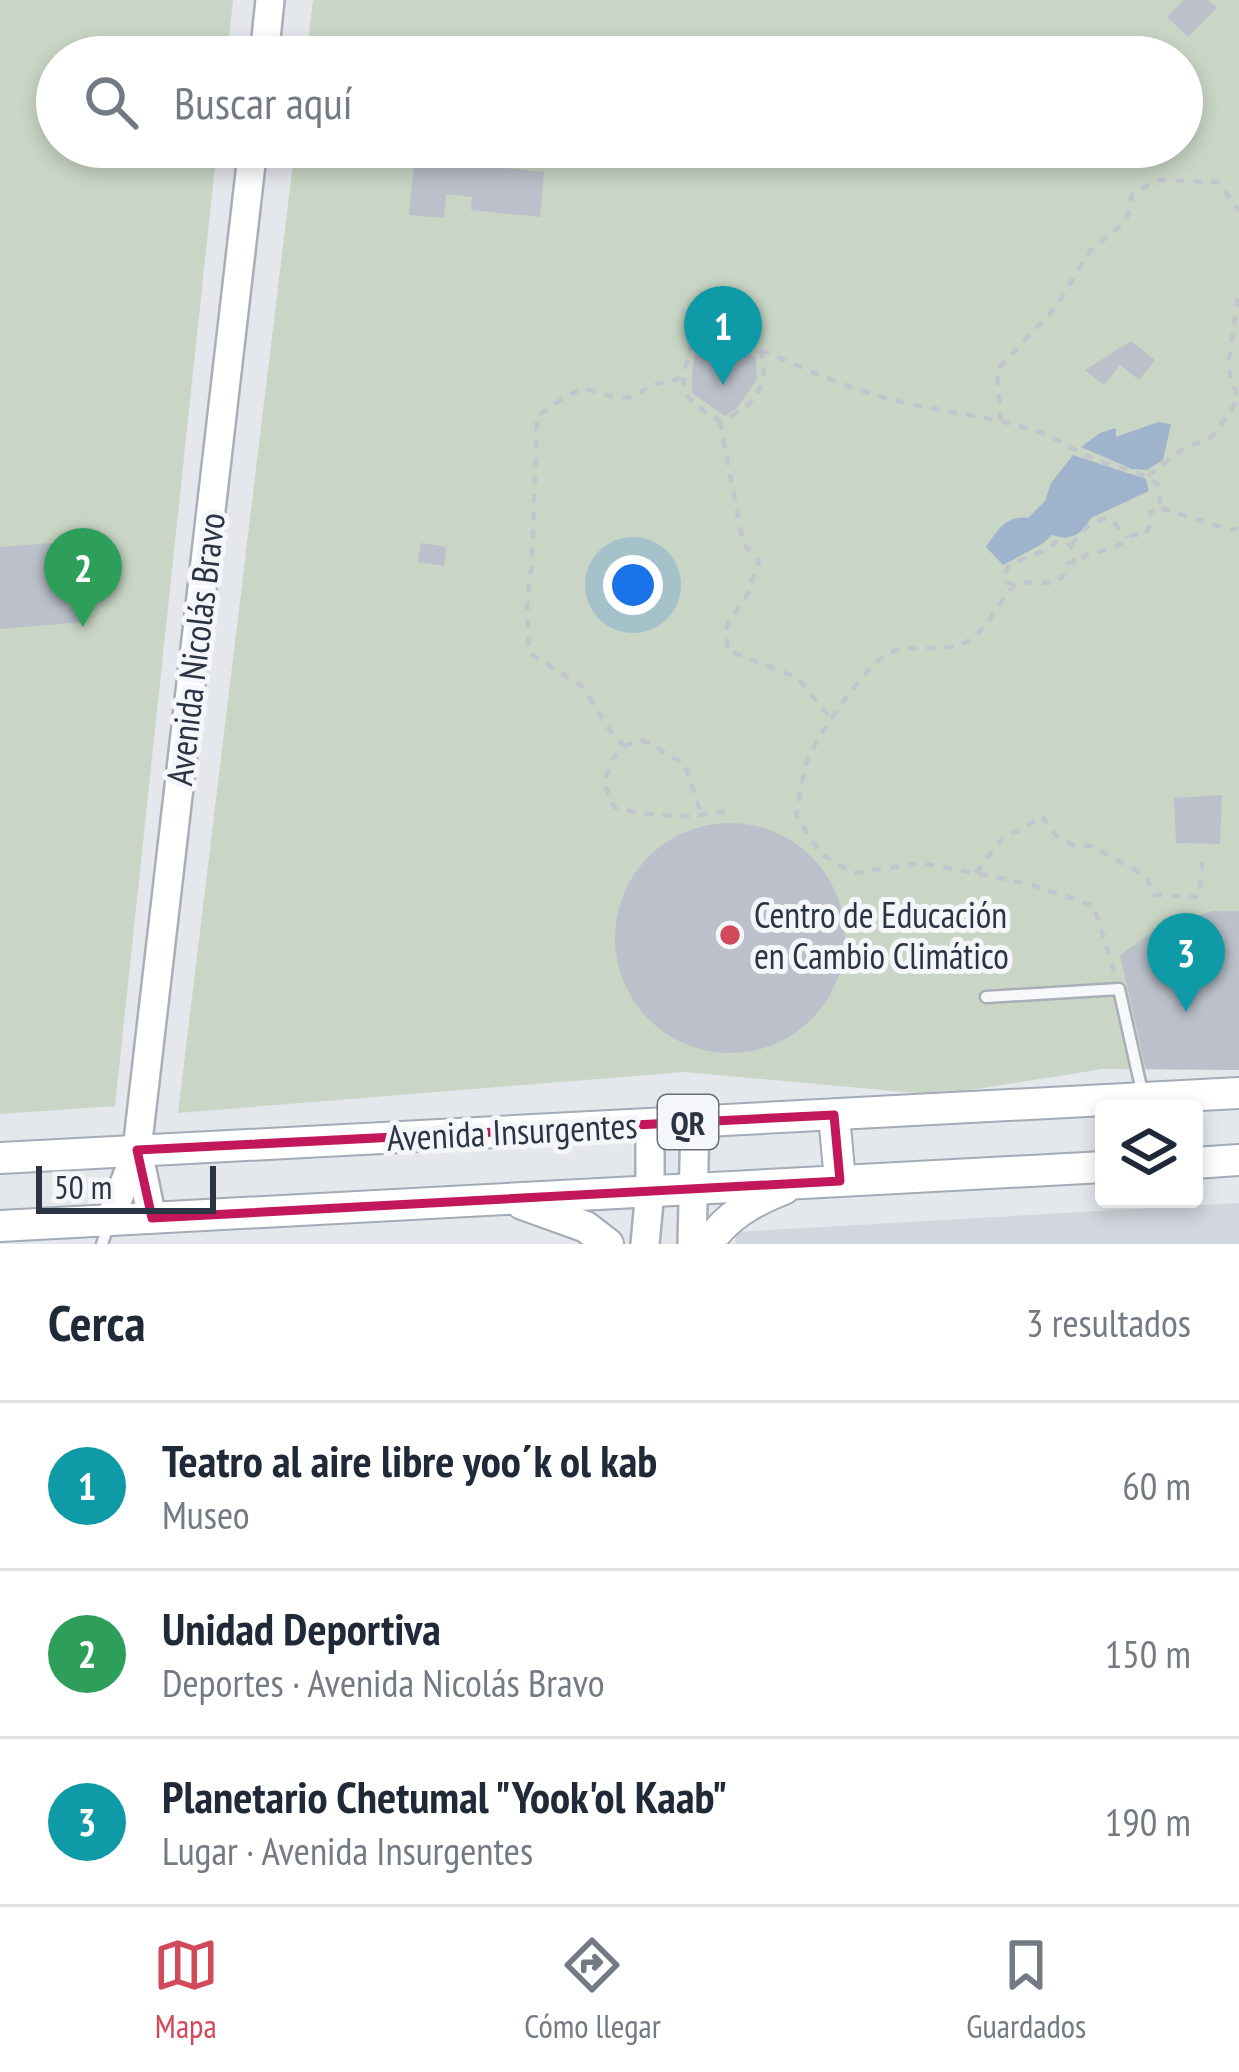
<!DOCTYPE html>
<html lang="es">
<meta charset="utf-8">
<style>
:root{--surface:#fff;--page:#f6f6f7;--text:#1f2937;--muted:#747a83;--line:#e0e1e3;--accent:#d1495b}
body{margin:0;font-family:"PT Sans Narrow",sans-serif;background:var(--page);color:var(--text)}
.controls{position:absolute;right:36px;bottom:36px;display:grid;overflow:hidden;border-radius:12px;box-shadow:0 6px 18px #0003}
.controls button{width:108px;height:108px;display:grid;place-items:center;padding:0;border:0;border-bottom:3px solid var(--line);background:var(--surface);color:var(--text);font:60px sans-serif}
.scale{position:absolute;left:36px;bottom:30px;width:180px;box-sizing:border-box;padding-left:12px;border:6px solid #2b3445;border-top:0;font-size:33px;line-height:42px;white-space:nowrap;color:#2b3445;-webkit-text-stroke:9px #f4f6f9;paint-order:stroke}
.you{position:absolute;left:633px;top:585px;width:42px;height:42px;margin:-30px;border:9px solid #fff;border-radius:50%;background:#1a73e8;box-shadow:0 0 0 18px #1a73e833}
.badge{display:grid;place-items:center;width:78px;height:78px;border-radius:50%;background:var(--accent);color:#fff;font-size:39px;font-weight:700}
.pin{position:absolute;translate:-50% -99px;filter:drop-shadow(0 3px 6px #0008)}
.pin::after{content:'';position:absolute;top:63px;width:42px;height:36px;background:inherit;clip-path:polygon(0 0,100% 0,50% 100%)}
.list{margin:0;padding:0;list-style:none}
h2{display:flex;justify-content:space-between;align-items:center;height:156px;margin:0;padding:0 48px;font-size:51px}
h2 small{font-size:39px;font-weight:400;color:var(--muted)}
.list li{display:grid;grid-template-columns:78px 1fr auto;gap:36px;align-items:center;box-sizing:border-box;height:168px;padding:0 48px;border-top:3px solid var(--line)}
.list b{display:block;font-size:45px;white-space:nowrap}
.list p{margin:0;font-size:39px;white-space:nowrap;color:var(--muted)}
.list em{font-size:39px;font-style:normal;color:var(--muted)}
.icon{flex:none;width:66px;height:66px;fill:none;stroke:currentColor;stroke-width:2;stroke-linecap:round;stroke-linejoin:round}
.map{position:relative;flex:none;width:1239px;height:1244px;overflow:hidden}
.search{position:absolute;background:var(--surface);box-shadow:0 6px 18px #0003;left:36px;right:36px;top:36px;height:132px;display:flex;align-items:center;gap:30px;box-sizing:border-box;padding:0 42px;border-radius:66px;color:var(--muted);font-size:45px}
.sheet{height:660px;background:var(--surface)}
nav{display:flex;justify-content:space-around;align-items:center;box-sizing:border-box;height:168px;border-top:3px solid var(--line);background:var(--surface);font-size:33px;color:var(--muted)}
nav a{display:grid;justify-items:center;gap:6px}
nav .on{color:var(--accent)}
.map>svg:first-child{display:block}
.built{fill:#d2d6de}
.green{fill:#c9d6c5}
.water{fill:#9fb4cc}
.building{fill:#bbc0ca}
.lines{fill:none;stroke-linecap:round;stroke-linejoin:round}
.service-casing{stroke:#a9aeb7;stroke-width:15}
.secondary-casing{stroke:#a9aeb7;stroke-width:32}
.primary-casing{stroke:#a3abb8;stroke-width:34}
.path{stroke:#c2c5cb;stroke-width:4.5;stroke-dasharray:9 9;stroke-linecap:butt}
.service{stroke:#f7f8fa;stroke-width:10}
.secondary{stroke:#fff;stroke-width:27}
.primary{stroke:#fff;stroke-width:30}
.marked{fill:none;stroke:#c2185b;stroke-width:9;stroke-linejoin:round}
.poi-dot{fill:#d1495b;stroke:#f4f6f9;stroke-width:4.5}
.labels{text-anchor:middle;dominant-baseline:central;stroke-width:10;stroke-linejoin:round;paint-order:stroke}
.shield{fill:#f4f6f9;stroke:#676e7b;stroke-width:3}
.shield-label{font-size:33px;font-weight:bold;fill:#2b3445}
.street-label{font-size:36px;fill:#2b3445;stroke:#f4f6f9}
.poi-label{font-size:36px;fill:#2b3445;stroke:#f4f6f9;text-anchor:start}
</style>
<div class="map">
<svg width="1239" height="1244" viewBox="0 0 1239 1244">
<rect width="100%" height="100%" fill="#e4e7ec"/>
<path class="built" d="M1239,1203V1244H735L736,1232Z"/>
<path class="green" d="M0,0H233L227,57H57V147H217L115,1106L0,1114Z
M313,0H1239V1070L1103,1069L938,1095L684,1072L178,1113L295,147H1182V57H306Z"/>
<path class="water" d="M1158,422L1171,424L1163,460L1147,470L1132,469L1081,447L1100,433L1116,428V437Z
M1073,455L1146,479L1149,491L1091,518L1084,529L1076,535L1065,538L1052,535L1042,544L1003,565L986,547C998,530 1005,515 1028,518L1045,501L1051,483Z"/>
<path class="building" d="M1184,0H1208L1217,8L1188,37L1167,17Z
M460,147H479V153L496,154L494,167L544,172L540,217L471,210L472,197L446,194L444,218L409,215L415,153L459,157Z
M1131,341L1155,360L1139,380L1120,365L1104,385L1085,370Z
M726,344L756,357L757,379L737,408L725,416L692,393V374L695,355L714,345Z
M78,541L84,622L0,629V547Z
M421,543L446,547L444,566L418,562Z
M1222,795L1220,844L1176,843L1174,798Z
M615 938a115 115 0 1 1 230 0a115 115 0 1 1-230 0Z
M1213,911H1239V1070L1146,1069L1120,955L1158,928Z"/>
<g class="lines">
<defs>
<path id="service" d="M986,997L1119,989L1143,1096
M102,1244L109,1223"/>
<path id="secondary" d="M264,57L270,0
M138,1151L152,1218
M110,1220L137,1150L253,147
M645,1244L650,1191V1124
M692,1244L695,1122"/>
<path id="primary" d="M834,1115L840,1181
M0,1158L1239,1093
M1194,1163L1239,1160
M522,1204L586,1227L608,1244
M0,1226L1104,1167
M708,1244C726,1216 753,1201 784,1189"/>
</defs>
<use href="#service" class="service-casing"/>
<use href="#secondary" class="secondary-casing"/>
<use href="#primary" class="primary-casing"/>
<path class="path" d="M709,337L740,339L761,350C770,388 754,407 720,421C678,396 678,390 692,344Z
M761,350C795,364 830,381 866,392C919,410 976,413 1031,429C1054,436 1075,452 1099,461C1118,468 1143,471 1158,485L1161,508
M681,377C671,383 663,381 653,385C638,391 639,399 617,397C605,396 592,387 579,391C566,394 549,409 537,416L532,564L527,598L529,653L583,687L611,732L624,746L612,759L604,783L614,807C651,817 690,819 726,811
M720,421L743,543L759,561L747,595L727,625V650L798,678L832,720
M1001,421L997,370L1056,307L1090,251L1126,221L1132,195L1157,180L1218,182L1239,211
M1148,476L1183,449L1212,437L1238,400L1228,366L1239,290
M1161,508L1230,530L1239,528
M1071,545C1081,532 1096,515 1112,520L1127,538
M1014,584L1007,583L1004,575L1008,567C1024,556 1041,555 1056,542L1071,545L1074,563
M624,746L641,740C658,745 666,757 684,762L702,817
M976,873L1004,836L1020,830L1042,816L1056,836L1075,846H1091L1146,876L1154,895L1199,897L1203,857
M1114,972L1094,906L1029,884L923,863L854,873L821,854L796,815C800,797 802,778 807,761C815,738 869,660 891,652C914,644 937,651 955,646C988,638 995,602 1018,582L1055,583L1064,575L1068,563H1079L1085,555L1114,548L1133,535H1145L1151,523L1150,512L1161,508"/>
<use href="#service" class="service"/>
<use href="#secondary" class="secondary"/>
<use href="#primary" class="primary"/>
</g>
<path class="marked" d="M834,1115L840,1181L152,1218L137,1150Z"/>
<circle class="poi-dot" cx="730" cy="935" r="12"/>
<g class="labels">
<rect class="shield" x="658" y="1095" width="60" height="54" rx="9"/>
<g class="shield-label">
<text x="688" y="1122">QR</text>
</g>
<g class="street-label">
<text transform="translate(195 649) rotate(-83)">Avenida Nicolás Bravo</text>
<text transform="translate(512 1131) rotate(-3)">Avenida Insurgentes</text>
</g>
<g class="poi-label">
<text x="754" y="914">Centro de Educación<tspan x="754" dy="41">en Cambio Climático</tspan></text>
</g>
</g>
</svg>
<div class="controls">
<button><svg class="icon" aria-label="layers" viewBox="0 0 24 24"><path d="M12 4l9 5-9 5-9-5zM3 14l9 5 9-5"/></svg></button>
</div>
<div class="scale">50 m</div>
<div class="you"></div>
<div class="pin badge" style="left:723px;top:385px;background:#0f9aa8">1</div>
<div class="pin badge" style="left:83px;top:627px;background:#2e9e5b">2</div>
<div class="pin badge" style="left:1186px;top:1012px;background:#0f9aa8">3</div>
<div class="search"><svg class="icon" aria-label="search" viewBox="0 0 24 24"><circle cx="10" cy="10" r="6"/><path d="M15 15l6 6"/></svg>Buscar aquí</div>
</div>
<section class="sheet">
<h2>Cerca<small>3 resultados</small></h2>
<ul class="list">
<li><span class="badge" style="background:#0f9aa8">1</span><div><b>Teatro al aire libre yoo´k ol kab</b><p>Museo</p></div><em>60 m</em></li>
<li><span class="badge" style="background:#2e9e5b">2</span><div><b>Unidad Deportiva</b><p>Deportes · Avenida Nicolás Bravo</p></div><em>150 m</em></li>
<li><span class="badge" style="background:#0f9aa8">3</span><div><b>Planetario Chetumal &quot;Yook'ol Kaab&quot;</b><p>Lugar · Avenida Insurgentes</p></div><em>190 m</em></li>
</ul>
</section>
<nav>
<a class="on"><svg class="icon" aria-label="map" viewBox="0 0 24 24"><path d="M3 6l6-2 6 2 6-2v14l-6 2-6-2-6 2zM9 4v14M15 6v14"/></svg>Mapa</a>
<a><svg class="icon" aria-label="directions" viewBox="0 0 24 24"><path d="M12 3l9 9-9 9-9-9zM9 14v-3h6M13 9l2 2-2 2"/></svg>Cómo llegar</a>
<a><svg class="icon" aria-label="saved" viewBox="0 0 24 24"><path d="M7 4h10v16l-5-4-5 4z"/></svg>Guardados</a>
</nav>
